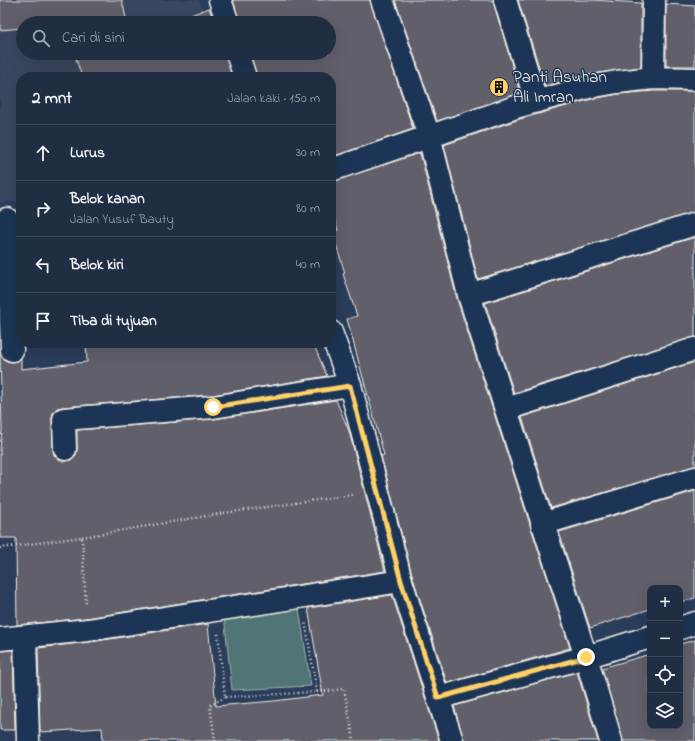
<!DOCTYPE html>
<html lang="id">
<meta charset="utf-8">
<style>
:root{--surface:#202e44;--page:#2d3a4f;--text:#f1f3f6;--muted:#a2a8b2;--line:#3d4a5d}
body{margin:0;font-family:"Indie Flower",sans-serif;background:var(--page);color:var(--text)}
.controls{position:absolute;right:12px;bottom:12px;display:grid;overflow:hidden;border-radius:8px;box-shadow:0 4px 16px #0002}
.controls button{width:36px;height:36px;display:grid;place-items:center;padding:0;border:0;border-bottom:1px solid var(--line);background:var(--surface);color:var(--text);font:20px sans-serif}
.stop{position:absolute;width:12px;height:12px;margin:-9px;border:3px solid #ffd166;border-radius:50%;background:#fff}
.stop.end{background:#ffd166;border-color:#fff;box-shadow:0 1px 4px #0008}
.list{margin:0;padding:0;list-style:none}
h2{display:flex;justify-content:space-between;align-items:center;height:52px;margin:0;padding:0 16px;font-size:17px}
h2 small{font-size:13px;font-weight:400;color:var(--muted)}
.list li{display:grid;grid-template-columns:26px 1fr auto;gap:12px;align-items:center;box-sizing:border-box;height:56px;padding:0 16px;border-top:1px solid var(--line)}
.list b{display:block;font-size:15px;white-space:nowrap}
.list p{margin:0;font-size:13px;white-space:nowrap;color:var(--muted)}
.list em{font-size:13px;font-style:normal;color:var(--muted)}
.icon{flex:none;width:22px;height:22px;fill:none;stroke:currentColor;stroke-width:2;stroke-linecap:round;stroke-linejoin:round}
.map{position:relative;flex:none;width:695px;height:741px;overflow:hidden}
.search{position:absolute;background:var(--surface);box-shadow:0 4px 16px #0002;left:16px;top:16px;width:320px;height:44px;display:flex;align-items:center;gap:10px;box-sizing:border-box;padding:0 14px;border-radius:22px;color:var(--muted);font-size:15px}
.panel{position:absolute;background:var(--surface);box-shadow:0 4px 16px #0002;left:16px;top:72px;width:320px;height:276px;border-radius:16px}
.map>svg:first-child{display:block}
.built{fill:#3a4760}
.green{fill:#507577;stroke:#a2b3b0}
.building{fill:#605e6b;stroke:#f4f1e8}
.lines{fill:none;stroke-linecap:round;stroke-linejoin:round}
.street-casing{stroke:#f4f1e8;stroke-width:25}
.secondary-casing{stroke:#f4f1e8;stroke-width:25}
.path{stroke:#f4f1e8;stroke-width:2.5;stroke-dasharray:1 3;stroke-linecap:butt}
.street{stroke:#1d3557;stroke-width:22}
.secondary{stroke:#1d3557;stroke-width:22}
.route{stroke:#ffd166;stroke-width:5}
.labels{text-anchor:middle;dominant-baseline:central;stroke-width:3;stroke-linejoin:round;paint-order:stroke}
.poi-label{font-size:17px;fill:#f4f1e8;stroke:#1d3557;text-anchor:start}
</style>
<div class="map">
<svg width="695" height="741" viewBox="0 0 695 741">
<rect width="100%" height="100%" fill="#2a3d5b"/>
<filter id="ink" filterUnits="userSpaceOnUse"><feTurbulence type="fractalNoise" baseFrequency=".025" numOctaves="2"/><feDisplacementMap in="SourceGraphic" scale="8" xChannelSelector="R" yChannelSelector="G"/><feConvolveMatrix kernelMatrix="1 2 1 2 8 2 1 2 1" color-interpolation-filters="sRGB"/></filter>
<g filter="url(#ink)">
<path class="built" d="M0,0H199L208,23H23V53H218L226,77H21V202H0Z"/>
<path class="green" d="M298,602L311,686L232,690L224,615Z"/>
<path class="building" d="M0,0H122L127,23H23V28L0,30Z
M233,0H370L413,129L331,157V77H257L250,53H329V23H240Z
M395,0H493L520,93L437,121Z
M518,0H593L641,3V67L587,75L545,86Z
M666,4L695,6V66H666Z
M209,8L215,23H170Z
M74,53H225L232,77H82Z
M654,91H695V212L478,279L444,145L520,119L592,99L619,94Z
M420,153L457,299L570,648L447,683L413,578L381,456L384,455L347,319L357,316L343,274L345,273L332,232L338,230L331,209V182Z
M695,237V337L514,393L485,303Z
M86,343H313L327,376L212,395L63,407L57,408L53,413L52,419L53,449L54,455L59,460L65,461L71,460L76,455L77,449V430L214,419L336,400L349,431L385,571L86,618L17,625L16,538H0V448L2,430L0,352L2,357L7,361L13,362L18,361L21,358V369L87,362Z
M695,362V466L551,508L522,417Z
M695,491V598L680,602V588H650V609L590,628L559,532Z
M392,595L439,741H103L102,728L42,732V731H40L38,648L90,642L208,624L216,706L274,701L323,695L308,608Z
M695,640V741H623L602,668L650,654V726H680V644Z
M13,650L15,730H0V651Z
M577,672L598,741H464L454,706Z"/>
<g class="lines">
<defs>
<path id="street" d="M382,0L429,136L469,295L586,657L611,741
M505,0L536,101
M653,78L654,0
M331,170L516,107L589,87L617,82L653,78L695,79
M7,219L12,350
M469,295L695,224
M506,409L695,349
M65,449L64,419L213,407L350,385
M542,524L695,478
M680,628L695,623
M25,637L28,741
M0,639L88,630L401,581
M438,698L586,657L650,637"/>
<path id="secondary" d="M220,0L228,23
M237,53L245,77
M331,332L350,385L401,581L452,741"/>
</defs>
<use href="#street" class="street-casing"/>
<use href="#secondary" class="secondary-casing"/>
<path class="path" d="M82,537L224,513L352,495
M0,548L82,537L86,606
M218,634L225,697L317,692L305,621
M317,692L344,689L354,741
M215,741L210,706L225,697"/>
<use href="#street" class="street"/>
<use href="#secondary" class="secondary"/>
</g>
</g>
<g class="lines" filter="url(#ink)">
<path class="route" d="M213,407L350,386L401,581L438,698L586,657"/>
</g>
<defs>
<symbol id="building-disc" viewBox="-11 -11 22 22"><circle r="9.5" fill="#ffd166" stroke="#1d3557"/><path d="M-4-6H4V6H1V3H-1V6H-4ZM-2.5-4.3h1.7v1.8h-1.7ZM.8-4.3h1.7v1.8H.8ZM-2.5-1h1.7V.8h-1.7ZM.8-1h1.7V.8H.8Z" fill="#111"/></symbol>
</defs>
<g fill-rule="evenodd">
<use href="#building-disc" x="488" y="76" width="22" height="22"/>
</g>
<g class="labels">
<g class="poi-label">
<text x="513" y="77">Panti Asuhan<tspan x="513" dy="20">Ali Imran</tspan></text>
</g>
</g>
</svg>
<div class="controls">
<button>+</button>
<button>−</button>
<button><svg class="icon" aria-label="locate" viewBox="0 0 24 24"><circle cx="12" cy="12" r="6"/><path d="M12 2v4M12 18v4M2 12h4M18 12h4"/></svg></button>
<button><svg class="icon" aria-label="layers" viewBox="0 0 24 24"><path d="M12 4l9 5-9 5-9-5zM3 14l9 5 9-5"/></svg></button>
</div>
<div class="stop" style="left:213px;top:407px"></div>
<div class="stop end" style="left:586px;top:657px"></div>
<div class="search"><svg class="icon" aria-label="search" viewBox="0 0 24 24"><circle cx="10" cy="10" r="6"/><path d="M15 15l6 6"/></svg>Cari di sini</div>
<section class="panel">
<h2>2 mnt<small>Jalan kaki · 150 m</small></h2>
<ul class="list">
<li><svg class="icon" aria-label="ahead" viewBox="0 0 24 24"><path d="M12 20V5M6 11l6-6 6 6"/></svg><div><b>Lurus</b></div><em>30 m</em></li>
<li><svg class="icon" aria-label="right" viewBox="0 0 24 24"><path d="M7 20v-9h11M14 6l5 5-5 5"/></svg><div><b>Belok kanan</b><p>Jalan Yusuf Bauty</p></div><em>80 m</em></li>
<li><svg class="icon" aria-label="left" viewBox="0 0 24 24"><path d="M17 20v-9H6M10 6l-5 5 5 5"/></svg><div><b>Belok kiri</b></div><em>40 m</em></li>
<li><svg class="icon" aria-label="arrive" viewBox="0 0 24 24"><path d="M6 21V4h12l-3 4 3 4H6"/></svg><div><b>Tiba di tujuan</b></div></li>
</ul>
</section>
</div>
